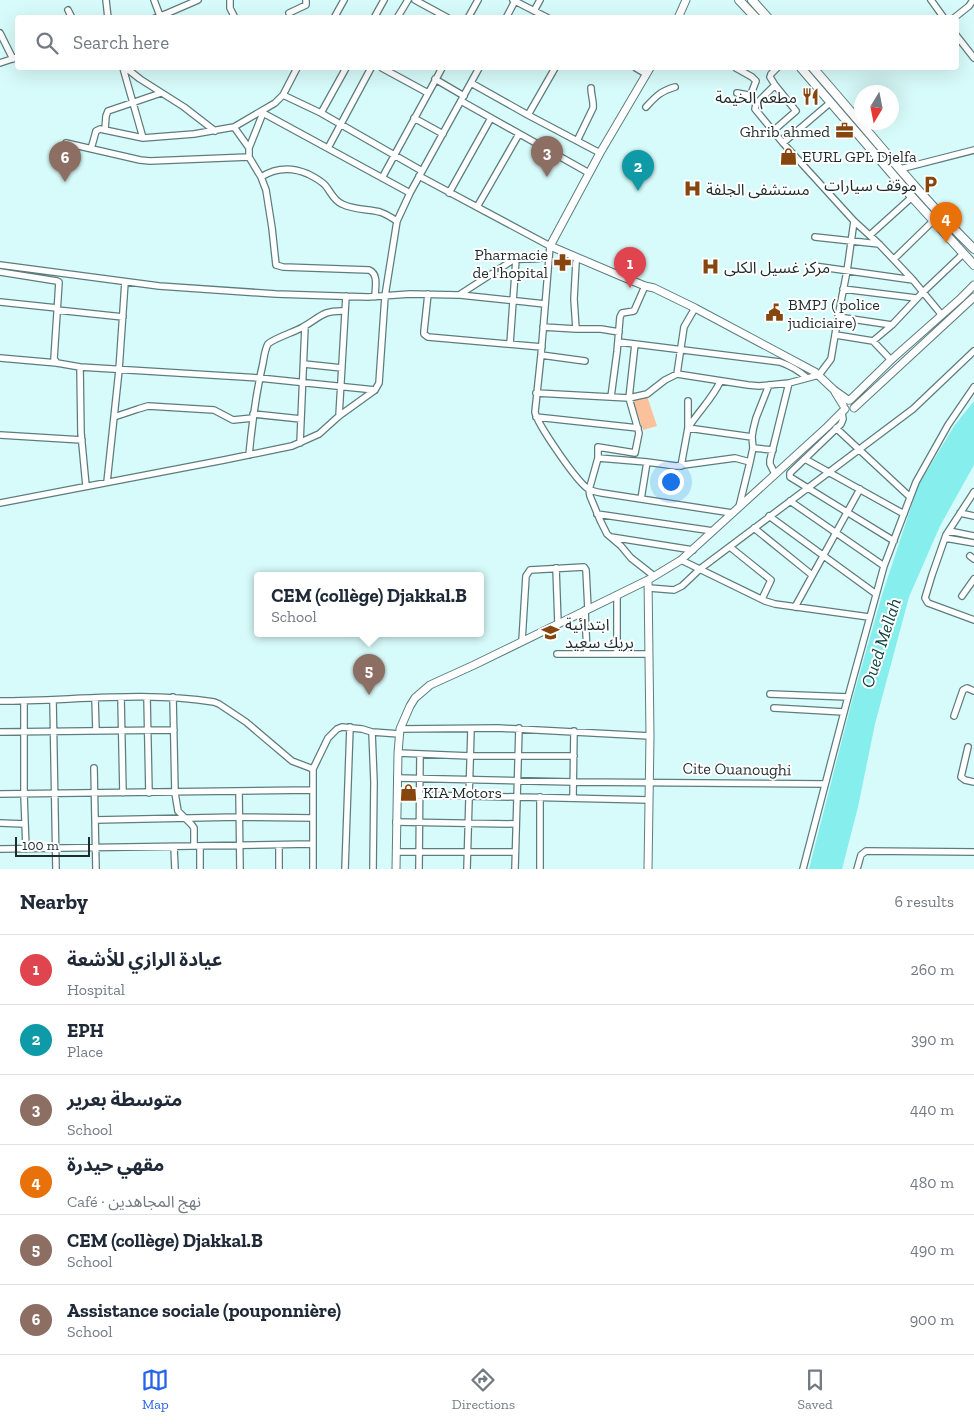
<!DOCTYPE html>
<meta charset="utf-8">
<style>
:root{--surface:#fff;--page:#f6f6f7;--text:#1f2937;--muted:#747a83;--line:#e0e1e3;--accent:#2563eb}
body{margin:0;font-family:"Zilla Slab","Noto Sans Arabic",serif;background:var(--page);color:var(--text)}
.compass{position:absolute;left:854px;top:85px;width:45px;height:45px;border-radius:50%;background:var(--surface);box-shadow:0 5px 20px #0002;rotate:190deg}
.scale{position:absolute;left:15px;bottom:12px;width:75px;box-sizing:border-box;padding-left:5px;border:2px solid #1e2c2c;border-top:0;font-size:14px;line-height:18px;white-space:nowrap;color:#1e2c2c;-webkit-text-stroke:4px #fff;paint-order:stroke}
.you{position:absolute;left:670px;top:481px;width:18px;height:18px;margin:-12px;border:4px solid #fff;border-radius:50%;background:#1a73e8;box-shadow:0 0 0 8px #1a73e833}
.badge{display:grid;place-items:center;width:32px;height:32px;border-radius:50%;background:var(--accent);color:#fff;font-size:16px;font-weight:700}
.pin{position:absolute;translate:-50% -41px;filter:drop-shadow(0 1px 2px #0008)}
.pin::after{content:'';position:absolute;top:26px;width:18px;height:15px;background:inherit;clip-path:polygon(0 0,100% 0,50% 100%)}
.popup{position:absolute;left:254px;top:572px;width:230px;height:65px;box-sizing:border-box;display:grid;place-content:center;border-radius:5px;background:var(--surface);filter:drop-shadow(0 1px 4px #0005);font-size:16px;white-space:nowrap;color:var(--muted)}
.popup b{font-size:19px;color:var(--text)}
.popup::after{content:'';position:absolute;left:50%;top:100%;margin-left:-10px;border:10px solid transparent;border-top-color:var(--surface)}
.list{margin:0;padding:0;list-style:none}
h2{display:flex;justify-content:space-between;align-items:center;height:65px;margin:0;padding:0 20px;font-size:21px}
h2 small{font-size:16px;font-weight:400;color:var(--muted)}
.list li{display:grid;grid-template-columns:32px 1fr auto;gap:15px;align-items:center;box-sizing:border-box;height:70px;padding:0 20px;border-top:1px solid var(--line)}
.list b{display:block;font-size:19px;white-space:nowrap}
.list p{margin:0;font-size:16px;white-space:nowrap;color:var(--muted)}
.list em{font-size:16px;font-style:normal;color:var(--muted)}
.icon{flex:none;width:28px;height:28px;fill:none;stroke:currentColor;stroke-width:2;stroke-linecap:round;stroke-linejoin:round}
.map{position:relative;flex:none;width:974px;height:869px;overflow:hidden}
.search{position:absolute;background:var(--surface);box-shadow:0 5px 20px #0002;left:15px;right:15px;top:15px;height:55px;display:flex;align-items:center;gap:12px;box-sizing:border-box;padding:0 18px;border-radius:5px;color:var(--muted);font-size:19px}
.sheet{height:485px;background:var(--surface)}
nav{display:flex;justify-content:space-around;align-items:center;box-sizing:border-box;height:70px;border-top:1px solid var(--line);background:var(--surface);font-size:14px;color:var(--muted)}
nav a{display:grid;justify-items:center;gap:2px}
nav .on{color:var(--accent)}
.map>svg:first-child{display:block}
.green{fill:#fbc19a}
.water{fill:#87eeee}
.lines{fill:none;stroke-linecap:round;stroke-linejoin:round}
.minor-casing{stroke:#5d7d7d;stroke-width:8}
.tertiary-casing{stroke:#5d7d7d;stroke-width:9}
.secondary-casing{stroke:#5d7d7d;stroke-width:10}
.minor{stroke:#fff;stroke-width:5.5}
.tertiary{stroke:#fff;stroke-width:7}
.secondary{stroke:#fff;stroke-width:8}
.labels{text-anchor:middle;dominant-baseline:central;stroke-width:4;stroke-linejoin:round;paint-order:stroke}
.poi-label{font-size:16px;fill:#1e2c2c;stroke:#fff;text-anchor:start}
.street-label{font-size:16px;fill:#1e2c2c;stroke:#fff}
.water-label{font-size:18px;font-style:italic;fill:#114242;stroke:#fff}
</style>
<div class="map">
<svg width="974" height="869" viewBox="0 0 974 869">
<rect width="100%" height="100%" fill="#d7fbfa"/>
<path class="green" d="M647,396L657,426L643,430L633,400Z"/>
<path class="water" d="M974,401V465L940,526L909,597L875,724L858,807L842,869H809L853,697L882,595L918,486L954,426Z"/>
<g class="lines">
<defs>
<path id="minor" d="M106,0L108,18
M154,0L160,16
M230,0V8L235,18
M415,0L448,18
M513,0L548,18
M931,0L944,18
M68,10L72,18
M534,11L540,0
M289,13L306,5V0
M155,18L168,13L198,0
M334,18L344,0
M374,18L384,0
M397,18L408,0
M468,18L478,0
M506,18L515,1
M954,18L969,6L973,0
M0,33L13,59
M956,35L974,58
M0,63L18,57
M123,68L143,138
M126,68L140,79L184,107L215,131
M382,68L428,93
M636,68L646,74
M736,68L752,77L756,81L751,94L748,95L737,93
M777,68L771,74L770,77L775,85L756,104L755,109L783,143L854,221L879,244L913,280L941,314
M435,79L464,96
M471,83L528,115L600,153
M283,95L321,113L422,171
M461,101L589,173
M646,107C656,96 661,91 675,87
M262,111L263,113L410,193
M263,113L249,148V157L261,177L266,190L272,228L276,265L283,267L369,270C379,274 375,288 375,297
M321,113L346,68
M528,115L555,68
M414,118L443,134
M234,127L249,148
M105,130L106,116L108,111L161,93
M773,131L796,111L775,85
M577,141L593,108C594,102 591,95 591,88
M66,143L140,160L150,161L249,157
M783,143L831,102
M328,148L371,68
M91,149L96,131L100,129L143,138L194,134L234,127L275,103L283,95L297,68
M900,169L974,150
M419,176L550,246L541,355L535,412C537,424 576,480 587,488C591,491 596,492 602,493L732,513
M261,177C277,167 292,167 308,174C314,177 320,180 325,185C331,192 333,200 342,204C354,210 368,209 380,212C386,214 392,218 397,221
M382,178L442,68
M449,193L491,118
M477,207L519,134
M854,221L847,271L838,317L892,325
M870,235L912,197
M815,237L879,244
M578,258L576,262L574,299L576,329H601L619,332
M894,259L934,220
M0,265L159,286L276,294L368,297L410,294L459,295L513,260C526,257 537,262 549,255
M814,266L913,280
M0,272L57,281L59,282L54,359L57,363
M843,289L916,298
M428,294L424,331V334L428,337L542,347
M460,295L545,304
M0,302L57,308
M57,310L123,317
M543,327L576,329
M836,335L873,341L891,360
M873,341L892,325L923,292L964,253
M618,342L635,344
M510,344L516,259
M541,355L585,361
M0,358L57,363L80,367L81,433L86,486
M304,364L342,368
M80,367L259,378L375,390
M677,374L684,327L695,308
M536,393L629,398L647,394L665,380L677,374L748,385L759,386L789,383L819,375L831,359L838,317
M611,397L617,352L620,317L622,313L634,311L645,286
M688,401V426
M842,412L843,419L841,424L790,473V477L894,541
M253,414L301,419
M339,416L346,296
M114,417L119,370L125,282
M536,417L638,428
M688,428C698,412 712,399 720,382
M836,428L910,497
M0,435L82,440
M300,443L305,326
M753,448L773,450
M249,455C252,424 256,393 263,363C264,357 265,349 268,344C274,338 295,332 303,327C321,317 322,310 345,311
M598,458L589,490L590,496L600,520L607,534L621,546L631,558L654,576
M805,459L904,514
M647,462L676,466L735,458L750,462L739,507
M750,462L753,448L752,437L753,430L756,418L769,385
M681,466L688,428L752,437
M775,474L770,464V460L789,383
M107,482L114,417L138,409L148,406L214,410L233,420L253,418
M974,492L946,535L932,575L925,598L928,603L974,620
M641,499L647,462L598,458V447L635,453L639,433L629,398L635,344L780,362C791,366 798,370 806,377
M790,501L884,566
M0,503L224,460L292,446L319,434L339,416L375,390L379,383L385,296L397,221L410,193L479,68
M960,513L974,516
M597,514L713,531
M769,516L876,594
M754,528L812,575
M949,531L974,536
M611,537L693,550
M945,538L974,543
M730,547L771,580L762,599
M970,556L974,559
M681,560L765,601L775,604L869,617
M556,568L558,624
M649,588L674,590L682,586L700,569L913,409L974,351
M617,595V654
M962,596L974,579
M795,607L860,489
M585,610L587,654
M522,641L526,576L530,570L584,567L586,570L588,609
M557,654H649
M770,694L848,697
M147,697L149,793
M173,697L175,793L178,811L192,825L194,828V846
M95,698L96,731
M121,698L123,793
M53,700L56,869
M0,701C71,701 143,691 214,702L219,704L246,722L292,761L313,769
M24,701V795L26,849
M774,708L844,712
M954,716L963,690L967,688L974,691
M400,729L498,728L650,736
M0,732L174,730
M372,732L374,782L373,869
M968,747L961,777L965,780L974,782
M398,753L470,756H574
M94,768L96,869
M397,778L573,782L825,784
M239,791L240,869
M0,794L313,790
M397,795L469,796L649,800
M573,798L574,731
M95,820L239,817L313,818
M396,822L516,824
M0,823L25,824
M279,845V869
M200,846V869
M174,847L175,869
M0,849L313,844
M396,852H515
M313,869V769L328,738L337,729L342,727L362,729L372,732L400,734
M345,869L350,727
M419,869L420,754
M467,869L471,729
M515,869L519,728
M540,869V797
M803,869L848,697L884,566L916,482L948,425L974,387
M857,869L861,855L866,851L974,852"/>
<path id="tertiary" d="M678,18L686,0
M650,68L600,153L550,246L623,277L645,286L654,288L695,308L815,372L834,390L848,400
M835,392L843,405
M850,400L891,360L961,298L974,285
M854,408L974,297
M648,580L650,736L648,869
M396,869L398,753L400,729L410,706L415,698L430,685L474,665L648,580L681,560L827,427L845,409"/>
<path id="secondary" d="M739,0L756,18
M752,0L768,18
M801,68L912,197L974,265
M813,68C866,128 916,192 974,249"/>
</defs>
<use href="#minor" class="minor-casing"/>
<use href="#tertiary" class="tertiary-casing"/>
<use href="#secondary" class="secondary-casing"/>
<use href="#minor" class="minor"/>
<use href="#tertiary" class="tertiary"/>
<use href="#secondary" class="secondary"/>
</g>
<defs>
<symbol id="restaurant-bare" viewBox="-9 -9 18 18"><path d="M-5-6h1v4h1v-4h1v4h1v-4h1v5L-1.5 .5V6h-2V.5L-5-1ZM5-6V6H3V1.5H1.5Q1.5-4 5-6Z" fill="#86460e" stroke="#fff" stroke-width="2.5" paint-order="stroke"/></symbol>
<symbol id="office-bare" viewBox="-9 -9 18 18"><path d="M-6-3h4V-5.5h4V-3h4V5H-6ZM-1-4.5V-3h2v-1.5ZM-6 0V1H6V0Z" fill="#86460e" stroke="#fff" stroke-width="2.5" paint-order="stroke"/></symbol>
<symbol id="shop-bare" viewBox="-9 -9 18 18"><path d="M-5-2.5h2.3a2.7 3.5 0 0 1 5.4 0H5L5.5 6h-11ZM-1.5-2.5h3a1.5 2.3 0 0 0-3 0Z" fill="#86460e" stroke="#fff" stroke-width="2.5" paint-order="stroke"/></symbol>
<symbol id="parking-bare" viewBox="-9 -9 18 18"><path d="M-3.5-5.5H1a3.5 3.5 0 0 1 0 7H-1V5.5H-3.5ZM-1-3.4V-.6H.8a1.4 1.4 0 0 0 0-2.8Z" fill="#86460e" stroke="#fff" stroke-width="2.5" paint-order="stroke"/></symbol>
<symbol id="hospital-bare" viewBox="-9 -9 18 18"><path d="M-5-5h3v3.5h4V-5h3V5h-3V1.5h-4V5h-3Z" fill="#86460e" stroke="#fff" stroke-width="2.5" paint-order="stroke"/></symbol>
<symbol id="pharmacy-bare" viewBox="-9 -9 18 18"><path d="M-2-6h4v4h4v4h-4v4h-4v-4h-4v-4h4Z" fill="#86460e" stroke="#fff" stroke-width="2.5" paint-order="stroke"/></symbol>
<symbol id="civic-bare" viewBox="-9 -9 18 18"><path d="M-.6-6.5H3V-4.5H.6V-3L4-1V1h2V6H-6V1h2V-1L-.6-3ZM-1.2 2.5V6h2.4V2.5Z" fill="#86460e" stroke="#fff" stroke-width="2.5" paint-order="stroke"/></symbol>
<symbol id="school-bare" viewBox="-9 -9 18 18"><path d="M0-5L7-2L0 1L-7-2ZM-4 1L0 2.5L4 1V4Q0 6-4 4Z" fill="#86460e" stroke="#fff" stroke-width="2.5" paint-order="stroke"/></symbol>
</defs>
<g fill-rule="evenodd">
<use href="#restaurant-bare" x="798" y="84" width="25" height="25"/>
<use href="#office-bare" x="832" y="118" width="25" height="25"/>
<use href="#shop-bare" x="776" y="144" width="25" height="25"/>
<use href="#parking-bare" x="918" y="172" width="25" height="25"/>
<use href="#hospital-bare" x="680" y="176" width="25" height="25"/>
<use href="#pharmacy-bare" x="550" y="250" width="25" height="25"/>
<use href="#hospital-bare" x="698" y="254" width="25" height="25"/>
<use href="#civic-bare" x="762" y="300" width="25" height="25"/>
<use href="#school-bare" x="538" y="620" width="25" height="25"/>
<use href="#shop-bare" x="396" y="780" width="25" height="25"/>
</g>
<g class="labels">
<g class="poi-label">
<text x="797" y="97" text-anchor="end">مطعم الخيمة</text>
<text x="830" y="131" text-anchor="end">Ghrib ahmed</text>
<text x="802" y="156">EURL GPL Djelfa</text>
<text x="917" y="185" text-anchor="end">موقف سيارات</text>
<text x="706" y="189">مستشفى الجلفة</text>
<text x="548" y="254" text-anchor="end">Pharmacie<tspan x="548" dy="18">de l'hopital</tspan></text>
<text x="724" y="267">مركز غسيل الكلى</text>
<text x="788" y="304">BMPJ ( police<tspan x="788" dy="18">judiciaire)</tspan></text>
<text x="565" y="624">ابتدائية<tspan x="565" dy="18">بريك سعيد</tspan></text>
<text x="423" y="792">KIA Motors</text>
</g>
<g class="street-label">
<text transform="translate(737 769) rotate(1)">Cite Ouanoughi</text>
</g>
<g class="water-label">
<text transform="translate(881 643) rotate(-72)">Oued Mellah</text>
</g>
</g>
</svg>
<svg class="compass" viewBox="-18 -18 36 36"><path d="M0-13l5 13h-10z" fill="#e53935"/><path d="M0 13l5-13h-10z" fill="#747a83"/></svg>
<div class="scale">100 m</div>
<div class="you"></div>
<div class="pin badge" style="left:630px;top:288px;background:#e0444e">1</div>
<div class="pin badge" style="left:638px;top:191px;background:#0f9aa8">2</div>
<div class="pin badge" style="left:547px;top:177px;background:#8d6e63">3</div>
<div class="pin badge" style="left:946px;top:243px;background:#e8710a">4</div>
<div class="pin badge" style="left:369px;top:695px;background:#8d6e63">5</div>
<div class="popup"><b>CEM (collège) Djakkal.B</b>School</div>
<div class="pin badge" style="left:65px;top:182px;background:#8d6e63">6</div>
<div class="search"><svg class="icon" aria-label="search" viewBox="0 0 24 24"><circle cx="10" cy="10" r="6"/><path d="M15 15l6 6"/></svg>Search here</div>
</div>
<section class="sheet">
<h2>Nearby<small>6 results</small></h2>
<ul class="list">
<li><span class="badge" style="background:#e0444e">1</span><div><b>عيادة الرازي للأشعة</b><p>Hospital</p></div><em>260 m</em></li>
<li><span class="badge" style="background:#0f9aa8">2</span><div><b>EPH</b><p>Place</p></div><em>390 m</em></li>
<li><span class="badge" style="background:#8d6e63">3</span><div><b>متوسطة بعرير</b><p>School</p></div><em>440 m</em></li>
<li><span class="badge" style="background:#e8710a">4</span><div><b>مقهي حيدرة</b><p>Café · نهج المجاهدين</p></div><em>480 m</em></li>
<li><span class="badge" style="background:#8d6e63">5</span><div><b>CEM (collège) Djakkal.B</b><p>School</p></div><em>490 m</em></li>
<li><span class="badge" style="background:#8d6e63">6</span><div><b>Assistance sociale (pouponnière)</b><p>School</p></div><em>900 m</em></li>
</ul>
</section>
<nav>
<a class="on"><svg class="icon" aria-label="map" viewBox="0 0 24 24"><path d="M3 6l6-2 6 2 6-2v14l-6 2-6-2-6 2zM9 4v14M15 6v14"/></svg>Map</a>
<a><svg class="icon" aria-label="directions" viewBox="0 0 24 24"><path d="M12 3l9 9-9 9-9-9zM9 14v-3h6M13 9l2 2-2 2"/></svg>Directions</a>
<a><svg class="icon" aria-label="saved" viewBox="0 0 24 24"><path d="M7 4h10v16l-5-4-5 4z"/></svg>Saved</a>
</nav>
